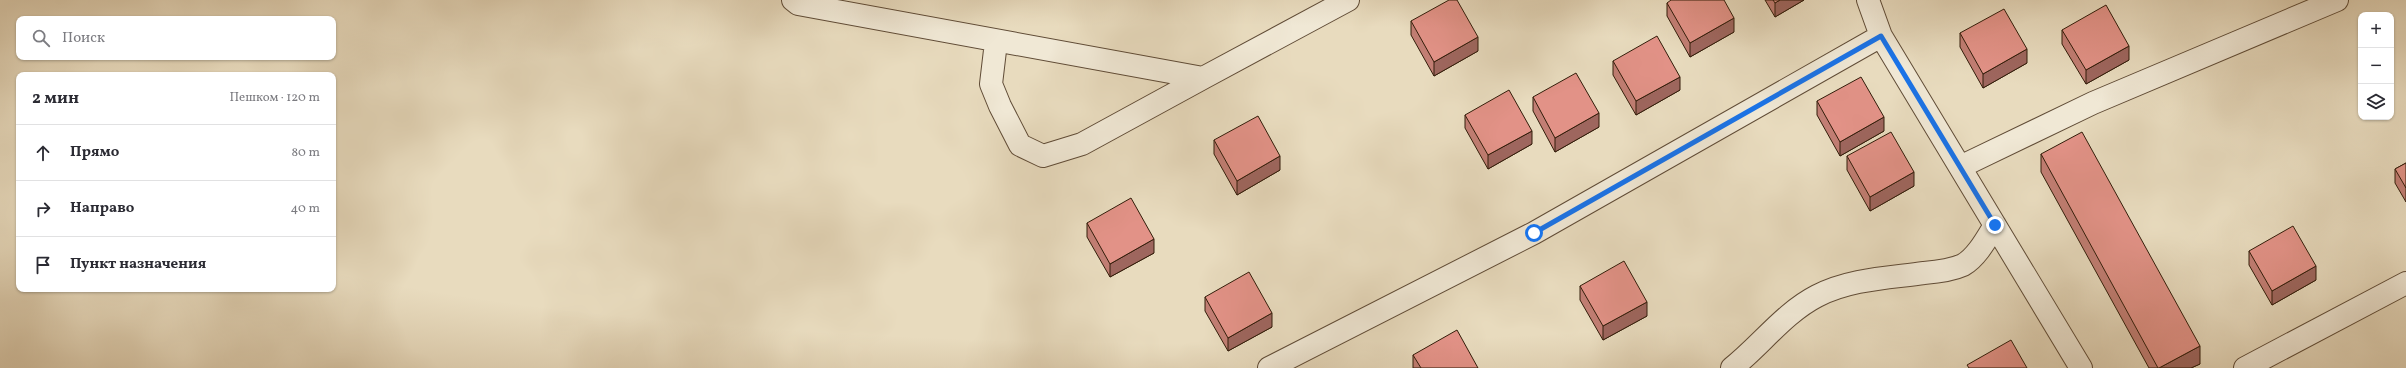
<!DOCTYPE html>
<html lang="ru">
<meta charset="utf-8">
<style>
:root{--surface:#fff;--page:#f7f7f7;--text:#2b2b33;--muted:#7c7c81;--line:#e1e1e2}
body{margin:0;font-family:Vollkorn,serif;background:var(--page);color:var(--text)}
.controls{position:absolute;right:12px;top:12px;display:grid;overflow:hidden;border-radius:8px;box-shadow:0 1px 3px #0004}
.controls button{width:36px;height:36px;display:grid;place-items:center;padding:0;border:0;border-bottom:1px solid var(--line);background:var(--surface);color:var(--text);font:20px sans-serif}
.stop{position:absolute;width:12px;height:12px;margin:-9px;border:3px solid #1a73e8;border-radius:50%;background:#fff}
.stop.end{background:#1a73e8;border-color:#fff;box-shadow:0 1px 4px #0008}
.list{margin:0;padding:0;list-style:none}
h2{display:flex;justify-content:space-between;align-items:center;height:52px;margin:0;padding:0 16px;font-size:17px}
h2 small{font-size:13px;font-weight:400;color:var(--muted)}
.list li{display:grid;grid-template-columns:26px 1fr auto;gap:12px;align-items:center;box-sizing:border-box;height:56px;padding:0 16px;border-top:1px solid var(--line)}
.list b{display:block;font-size:15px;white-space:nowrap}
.list em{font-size:13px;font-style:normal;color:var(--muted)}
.icon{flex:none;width:22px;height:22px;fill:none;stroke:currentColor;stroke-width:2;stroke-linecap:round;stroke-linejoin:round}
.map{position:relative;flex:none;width:2406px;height:368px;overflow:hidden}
.search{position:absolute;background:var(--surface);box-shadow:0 1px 3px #0004;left:16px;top:16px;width:320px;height:44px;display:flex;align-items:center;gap:10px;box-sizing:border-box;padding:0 14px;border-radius:8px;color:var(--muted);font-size:15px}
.panel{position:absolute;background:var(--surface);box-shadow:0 1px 3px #0004;left:16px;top:72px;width:320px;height:220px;border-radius:8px}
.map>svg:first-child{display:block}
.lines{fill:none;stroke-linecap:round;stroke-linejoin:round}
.minor-casing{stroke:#604c37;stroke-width:24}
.minor{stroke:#f0e8d5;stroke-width:22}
.wall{fill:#c27e74;stroke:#321d0a}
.shaded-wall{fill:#9e665e;stroke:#321d0a}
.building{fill:#e29287;stroke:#321d0a}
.route{stroke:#1a73e8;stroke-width:5}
</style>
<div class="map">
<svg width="2406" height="368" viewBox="0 0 2406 368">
<rect width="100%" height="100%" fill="#e8dbbe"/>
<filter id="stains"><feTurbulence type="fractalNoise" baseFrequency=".005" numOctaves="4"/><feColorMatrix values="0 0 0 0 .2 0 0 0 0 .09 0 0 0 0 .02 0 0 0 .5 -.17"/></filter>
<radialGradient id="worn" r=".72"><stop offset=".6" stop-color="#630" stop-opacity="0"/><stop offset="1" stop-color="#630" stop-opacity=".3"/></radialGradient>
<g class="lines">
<defs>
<path id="minor" d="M793,0L798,4L1203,78L1348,0
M1868,0L1881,36L2081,368
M996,42L991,84L1000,106L1020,145L1043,156L1082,144L1203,78
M1960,167L2093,103L2337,0
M1269,368L1534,233L1881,36
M1732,368C1761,345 1784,313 1817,296C1850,279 1888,278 1924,273C1936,272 1952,270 1963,265C1977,257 1987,238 1995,225
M2245,368L2406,283"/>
</defs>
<use href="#minor" class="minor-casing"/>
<use href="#minor" class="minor"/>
</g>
<path class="wall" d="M1765,0H1804L1775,17Z
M1667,3L1734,32L1690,57L1667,16Z
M1411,21L1478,51L1434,76L1411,35Z
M2062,30L2129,60L2086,84L2062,44Z
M1960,33L2027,63L1983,88L1960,47Z
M1613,61L1680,90L1636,115L1613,75Z
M1533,97L1599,127L1555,152L1533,111Z
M1817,101L1884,131L1840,156L1817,115Z
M1465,115L1532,144L1488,169L1465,128Z
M1214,140L1280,170L1237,195L1214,154Z
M2041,154L2200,364L2191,368H2149L2041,172Z
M1847,156L1914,186L1870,211L1847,170Z
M2406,163V202L2395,183V169Z
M1087,223L1154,253L1110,277L1087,237Z
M2249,251L2316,280L2272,305L2249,265Z
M1580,286L1647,316L1603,340L1580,300Z
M1205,297L1272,327L1228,351L1205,311Z
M1413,355L1478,368H1413Z"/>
<path class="shaded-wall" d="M1780,0H1804L1775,17V3Z
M1734,18V32L1690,57V43Z
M1478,37V51L1434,76V62Z
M2129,46V60L2086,84V70Z
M2027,49V63L1983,88V74Z
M1680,77V90L1636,115V101Z
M1599,113V127L1555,152V138Z
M1884,117V131L1840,156V142Z
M1532,131V144L1488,169V155Z
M1280,156V170L1237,195V181Z
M1914,172V186L1870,211V197Z
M1154,239V253L1110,277V264Z
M2316,266V280L2272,305V291Z
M1647,302V316L1603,340V326Z
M1272,313V327L1228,351V338Z
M2200,346V364L2191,368H2159Z"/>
<path class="building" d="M1449,0H1457L1478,37L1434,62L1411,21Z
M1671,0H1724L1734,18L1690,43L1667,3Z
M1773,0H1780L1775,3Z
M2106,5L2129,46L2086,70L2062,30Z
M2004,9L2027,49L1983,74L1960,33Z
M1657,36L1680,77L1636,101L1613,61Z
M1576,73L1599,113L1555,138L1533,97Z
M1861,77L1884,117L1840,142L1817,101Z
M1509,90L1532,131L1488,155L1465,115Z
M1258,116L1280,156L1237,181L1214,140Z
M1891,132L1914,172L1870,197L1847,156Z
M2082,132L2200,346L2159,368H2158L2041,154Z
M2406,163V188L2395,169Z
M1131,198L1154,239L1110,264L1087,223Z
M2293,226L2316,266L2272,291L2249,251Z
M1624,261L1647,302L1603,326L1580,286Z
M1249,272L1272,313L1228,338L1205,297Z
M1457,330L1478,368H1421L1413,355Z
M2011,340L2027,368H1969L1967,365Z"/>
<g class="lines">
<path class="route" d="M1534,233L1881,36L1995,225"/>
</g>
<rect width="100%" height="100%" filter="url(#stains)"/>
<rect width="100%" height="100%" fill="url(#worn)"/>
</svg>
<div class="controls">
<button>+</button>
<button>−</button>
<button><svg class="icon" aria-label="layers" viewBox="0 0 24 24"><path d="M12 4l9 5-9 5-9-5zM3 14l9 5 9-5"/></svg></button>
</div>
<div class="stop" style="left:1534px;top:233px"></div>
<div class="stop end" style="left:1995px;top:225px"></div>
<div class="search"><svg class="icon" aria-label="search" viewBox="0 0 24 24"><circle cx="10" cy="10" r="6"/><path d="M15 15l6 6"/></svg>Поиск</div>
<section class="panel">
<h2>2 мин<small>Пешком · 120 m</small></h2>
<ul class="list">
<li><svg class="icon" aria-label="ahead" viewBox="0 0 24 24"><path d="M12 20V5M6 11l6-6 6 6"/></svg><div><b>Прямо</b></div><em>80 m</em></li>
<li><svg class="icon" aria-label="right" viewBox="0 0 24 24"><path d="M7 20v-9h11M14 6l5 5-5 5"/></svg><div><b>Направо</b></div><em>40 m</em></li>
<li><svg class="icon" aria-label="arrive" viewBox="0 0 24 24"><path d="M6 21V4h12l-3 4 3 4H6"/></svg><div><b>Пункт назначения</b></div></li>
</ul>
</section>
</div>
